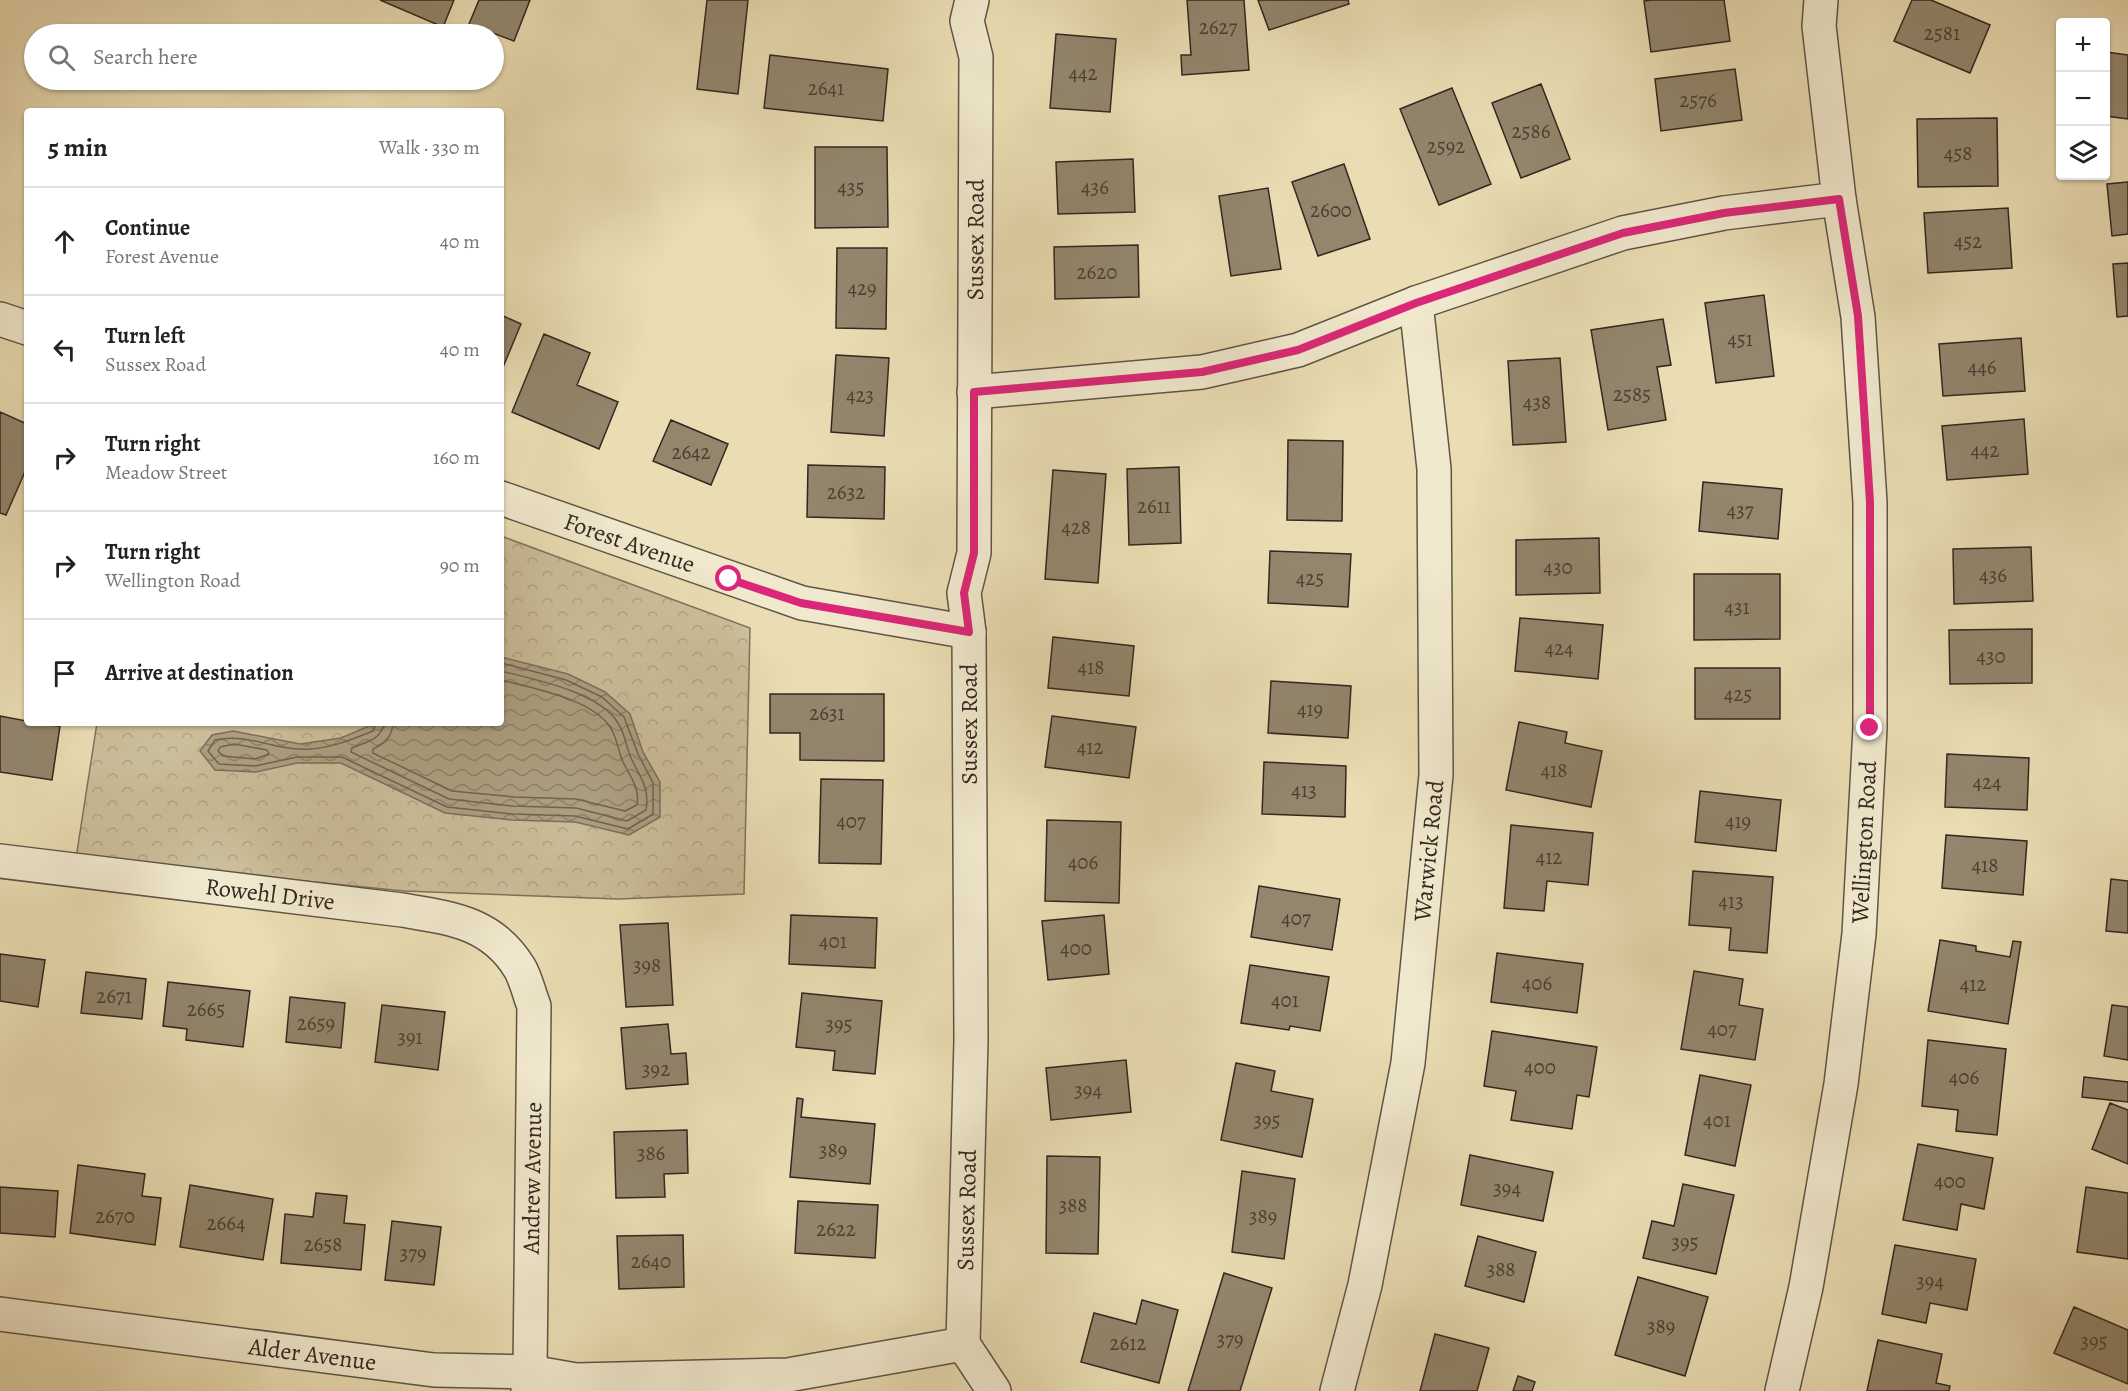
<!DOCTYPE html>
<meta charset="utf-8">
<style>
:root{--surface:#fff;--page:#f6f6f6;--text:#222;--muted:#767676;--line:#e0e0e0}
body{margin:0;font-family:Alegreya,serif;background:var(--page);color:var(--text)}
.controls{position:absolute;right:18px;top:18px;display:grid;overflow:hidden;border-radius:6px;box-shadow:0 2px 4px #0004}
.controls button{width:54px;height:54px;display:grid;place-items:center;padding:0;border:0;border-bottom:2px solid var(--line);background:var(--surface);color:var(--text);font:30px sans-serif}
.stop{position:absolute;width:18px;height:18px;margin:-14px;border:4px solid #db2777;border-radius:50%;background:#fff}
.stop.end{background:#db2777;border-color:#fff;box-shadow:0 2px 6px #0008}
.list{margin:0;padding:0;list-style:none}
h2{display:flex;justify-content:space-between;align-items:center;height:78px;margin:0;padding:0 24px;font-size:26px}
h2 small{font-size:20px;font-weight:400;color:var(--muted)}
.list li{display:grid;grid-template-columns:39px 1fr auto;gap:18px;align-items:center;box-sizing:border-box;height:108px;padding:0 24px;border-top:2px solid var(--line)}
.list b{display:block;font-size:22px;white-space:nowrap}
.list p{margin:0;font-size:20px;white-space:nowrap;color:var(--muted)}
.list em{font-size:20px;font-style:normal;color:var(--muted)}
.icon{flex:none;width:33px;height:33px;fill:none;stroke:currentColor;stroke-width:2;stroke-linecap:round;stroke-linejoin:round}
.map{position:relative;flex:none;width:2128px;height:1391px;overflow:hidden}
.search{position:absolute;background:var(--surface);box-shadow:0 2px 4px #0004;left:24px;top:24px;width:480px;height:66px;display:flex;align-items:center;gap:15px;box-sizing:border-box;padding:0 21px;border-radius:33px;color:var(--muted);font-size:22px}
.panel{position:absolute;background:var(--surface);box-shadow:0 2px 4px #0004;left:24px;top:108px;width:480px;height:618px;border-radius:6px}
.map>svg:first-child{display:block}
.forest{fill:url(#forest-crowns);stroke:#7f725e;stroke-width:1.5}
.water{fill:url(#water-waves);stroke:#7c6f5b;stroke-width:1.5}
.lines{fill:none;stroke-linecap:round;stroke-linejoin:round}
.shore{stroke:#706351;stroke-width:1.5}
.building{fill:#92866d;stroke:#332721;stroke-width:1.5}
.minor-casing{stroke:#615446;stroke-width:36}
.minor{stroke:#f1e9ce;stroke-width:33}
.route{stroke:#db2777;stroke-width:8}
.labels{text-anchor:middle;dominant-baseline:central;stroke-width:5;stroke-linejoin:round;paint-order:stroke}
.number-label{font-size:21px;fill:#4b3f34}
.street-label{font-size:24px;fill:#332721;stroke:#f1e9ce}
</style>
<div class="map">
<svg width="2128" height="1391" viewBox="0 0 2128 1391">
<defs>
<pattern id="forest-crowns" width="20" height="18" patternUnits="userSpaceOnUse" patternTransform="scale(1.5)"><rect width="20" height="18" fill="#cbbe9a"/><path d="M2 6a3 3 0 1 1 6 0M12 15a3 3 0 1 1 6 0" fill="none" stroke="#afa384"/></pattern>
<pattern id="water-waves" width="16" height="10" patternUnits="userSpaceOnUse" patternTransform="scale(1.5)"><rect width="16" height="10" fill="#ac9f81"/><path d="M0 5q4-4 8 0t8 0" fill="none" stroke="#8d8269"/></pattern>
</defs>
<rect width="100%" height="100%" fill="#eaddb3"/>
<filter id="stains"><feTurbulence type="fractalNoise" baseFrequency=".00333" numOctaves="4"/><feColorMatrix values="0 0 0 0 .2 0 0 0 0 .09 0 0 0 0 .02 0 0 0 .5 -.17"/></filter>
<radialGradient id="worn" r=".72"><stop offset=".6" stop-color="#630" stop-opacity="0"/><stop offset="1" stop-color="#630" stop-opacity=".3"/></radialGradient>
<path class="forest" d="M501,536L750,628L744,894L618,899L404,891L76,858L97,723H501Z"/>
<path class="water" d="M501,657L568,674L605,692L630,714L643,752L660,782V817L629,835L575,822L512,820L445,813L341,763H297L256,772L215,770L200,751L212,735L233,731L300,744L341,738L376,723H501Z"/>
<g class="lines">
<path class="shore" d="M376,723L373,731C351,740 324,751 299,749C269,748 246,733 215,740L208,751L219,764L255,766L297,757H342L447,807L513,814L575,816L628,829L653,814V783L638,754L624,717L602,697L566,680L501,663
M384,723C382,740 365,742 352,748L351,752L449,799L513,806L576,808L627,821L646,810C650,787 640,778 631,758C626,747 625,733 618,723C600,692 533,679 501,671
M393,723C392,737 385,743 373,749V753L452,791L514,797L576,799L625,811L637,805C640,787 630,777 623,762C618,751 617,737 610,727C592,699 532,688 501,680
M234,744L267,750L269,754L255,759L223,756L218,751L220,747Z"/>
</g>
<path class="building" d="M380,0H454L443,27Z
M479,0H530L514,41L469,24Z
M707,0H748L738,94L697,89Z
M1187,0H1244L1249,70L1182,75L1181,55H1191Z
M1258,0H1348L1349,4L1269,30Z
M1652,0H1724L1730,41L1651,52L1644,1Z
M1912,0H1931L1990,25L1970,73L1894,41Z
M1056,34L1116,39L1110,112L1050,108Z
M2106,52L2128,55V119L2106,116Z
M770,55L888,69L883,121L764,108Z
M1735,69L1742,120L1661,131L1655,79Z
M1541,84L1570,159L1521,178L1492,103Z
M1452,88L1491,184L1439,205L1400,109Z
M1997,118L1998,186L1918,187L1917,119Z
M815,147H887L888,227L815,228Z
M1133,159L1135,212L1058,214L1056,162Z
M1344,164L1370,239L1318,256L1292,182Z
M2128,182V234L2112,236L2107,184Z
M1268,188L1281,269L1231,276L1219,196Z
M2008,208L2012,268L1928,273L1924,213Z
M1138,245L1139,297L1055,299L1054,247Z
M837,248H887L886,329L836,328Z
M2128,263V316L2117,317L2113,264Z
M1764,295L1774,376L1716,383L1705,303Z
M501,315L521,324L501,372Z
M1663,319L1671,365L1657,367L1666,420L1608,430L1591,330Z
M544,334L590,353L577,385L618,402L599,449L512,412Z
M2021,338L2025,391L1943,396L1939,344Z
M836,355L889,358L884,436L831,432Z
M1560,358L1566,442L1513,445L1508,361Z
M0,412L27,424V467L6,515L0,513Z
M2024,419L2028,474L1947,480L1942,426Z
M671,420L728,444L711,485L653,461Z
M1288,440L1343,441L1342,521L1287,520Z
M808,465L885,467L884,519L807,517Z
M1179,467L1181,543L1129,545L1127,469Z
M1053,470L1106,474L1098,583L1045,579Z
M1703,482L1782,489L1778,539L1699,531Z
M1599,538L1600,593L1516,595V540Z
M2031,547L2033,601L1954,604L1953,549Z
M1270,551L1351,554L1348,607L1268,603Z
M1694,574H1780V639L1694,640Z
M1520,618L1603,625L1598,679L1515,671Z
M2032,629V683L1950,684L1949,630Z
M1053,637L1134,646L1129,696L1048,688Z
M1695,668H1780V719H1695Z
M1271,681L1351,686L1348,738L1268,733Z
M770,694H884V761L800,760V733H770Z
M0,716L27,721V723L60,726L52,780L0,772Z
M1052,716L1136,727L1129,778L1045,767Z
M1519,722L1567,732L1565,743L1602,751L1591,807L1506,790Z
M1947,754L2029,758L2027,810L1945,807Z
M1264,762L1346,766L1345,817L1262,814Z
M821,779L883,780L881,864L819,863Z
M1700,791L1781,800L1776,851L1695,842Z
M1047,820L1121,822L1119,903L1045,901Z
M1511,825L1593,833L1588,885L1547,881L1544,911L1504,908Z
M1946,835L2027,841L2023,895L1942,888Z
M1693,871L1773,877L1767,953L1729,950L1731,928L1689,925Z
M2111,879L2128,881V933L2106,931Z
M1259,886L1340,899L1332,950L1251,937Z
M791,915L877,918L875,968L789,964Z
M1104,915L1109,974L1048,980L1042,921Z
M668,923L673,1005L626,1007L620,925Z
M1940,940L1976,946V951L2010,957L2013,941L2021,942L2008,1024L1928,1011Z
M1497,953L1583,964L1577,1013L1491,1002Z
M0,954L45,960L38,1007L0,1001Z
M1250,965L1329,977L1320,1031L1290,1026L1289,1030L1241,1023Z
M1694,971L1743,979L1739,1005L1763,1009L1755,1060L1681,1049Z
M86,972L146,979L142,1019L81,1013Z
M168,982L250,991L243,1047L186,1040L187,1029L163,1026Z
M802,993L882,1001L875,1074L833,1070L835,1051L796,1047Z
M290,997L345,1003L341,1048L286,1042Z
M382,1005L445,1012L438,1070L375,1062Z
M2112,1005L2128,1007V1060L2104,1056Z
M668,1024L671,1054L686,1053L688,1084L626,1089L621,1028Z
M1492,1031L1597,1047L1589,1097L1577,1095L1572,1129L1511,1120L1516,1091L1484,1086Z
M1928,1040L2006,1049L1997,1135L1956,1131L1958,1110L1922,1106Z
M1126,1060L1131,1112L1051,1120L1046,1068Z
M1236,1063L1275,1071L1271,1091L1313,1099L1302,1157L1221,1140Z
M1700,1075L1751,1085L1735,1166L1685,1155Z
M2084,1077L2128,1082V1102L2082,1097Z
M797,1098L803,1099L801,1117L875,1124L870,1184L790,1177Z
M2110,1103L2128,1110V1164L2092,1149Z
M687,1130L688,1173L664,1174L665,1197L616,1198L614,1132Z
M1918,1144L1993,1158L1984,1209L1961,1204L1957,1230L1903,1220Z
M1470,1155L1553,1172L1543,1221L1461,1205Z
M1047,1156L1100,1157L1098,1254L1046,1253Z
M78,1165L145,1174L142,1196L161,1198L155,1245L70,1233Z
M1242,1171L1295,1179L1284,1259L1232,1252Z
M1683,1184L1734,1195L1716,1274L1643,1258L1652,1221L1674,1226Z
M190,1185L273,1199L263,1260L180,1247Z
M0,1187L58,1191L55,1237L0,1233Z
M2086,1187L2128,1193V1259L2077,1252Z
M316,1193L347,1196L344,1223L365,1225L361,1270L281,1263L285,1214L313,1217Z
M798,1201L878,1205L875,1258L795,1253Z
M392,1221L441,1227L434,1285L385,1280Z
M683,1235L684,1287L619,1289L617,1236Z
M1478,1236L1536,1252L1524,1302L1465,1286Z
M1895,1245L1976,1259L1967,1310L1930,1303L1926,1323L1882,1314Z
M1224,1273L1272,1288L1240,1391H1188Z
M1638,1277L1708,1297L1685,1376L1615,1355Z
M1142,1300L1178,1310L1159,1383L1081,1362L1094,1313L1136,1324Z
M2074,1307L2128,1330V1384L2054,1353Z
M1435,1334L1489,1348L1477,1391H1420Z
M1878,1340L1942,1354L1936,1383L1950,1386L1949,1391H1867Z
M1518,1376L1535,1382L1532,1391H1513Z"/>
<g class="lines">
<defs>
<g id="minor">
<path d="M0,319L27,328"/>
<path d="M974,392L1202,372L1298,350L1416,303L1623,233L1724,213L1839,199"/>
<path id="s1" d="M501,498L802,603L969,632"/>
<path id="s2" d="M0,861L402,910C450,918 491,922 519,967C526,978 529,994 534,1006L530,1372L528,1391"/>
<path id="s3" d="M0,1314L434,1370L530,1372L576,1380L788,1375L963,1344L994,1391"/>
<path id="s4" d="M963,1344L971,1040L969,632L964,593L974,553L976,57L967,21L972,0"/>
<path id="s5" d="M1337,1391L1365,1285L1408,1063L1436,775L1434,469L1416,303"/>
<path id="s6" d="M1782,1391L1806,1287L1841,1084L1859,934L1870,728V502L1858,317L1839,199L1819,26L1821,0"/>
</g>
</defs>
<use href="#minor" class="minor-casing"/>
<use href="#minor" class="minor"/>
</g>
<g class="lines">
<path class="route" d="M729,579L801,603L969,632L964,593L974,553V392L1202,372L1298,350L1416,303L1623,233L1724,213L1839,199L1858,316L1870,502V728"/>
</g>
<g class="labels">
<g class="number-label">
<text x="1218" y="27">2627</text>
<text x="1942" y="33">2581</text>
<text x="1083" y="73">442</text>
<text x="826" y="88">2641</text>
<text x="1698" y="100">2576</text>
<text x="1531" y="131">2586</text>
<text x="1446" y="146">2592</text>
<text x="1958" y="153">458</text>
<text x="851" y="187">435</text>
<text x="1095" y="187">436</text>
<text x="1331" y="210">2600</text>
<text x="1968" y="241">452</text>
<text x="1097" y="272">2620</text>
<text x="862" y="288">429</text>
<text x="1740" y="339">451</text>
<text x="1982" y="367">446</text>
<text x="1632" y="394">2585</text>
<text x="860" y="395">423</text>
<text x="1537" y="402">438</text>
<text x="1985" y="450">442</text>
<text x="691" y="452">2642</text>
<text x="846" y="492">2632</text>
<text x="1154" y="506">2611</text>
<text x="1740" y="510">437</text>
<text x="1076" y="527">428</text>
<text x="1558" y="567">430</text>
<text x="1993" y="575">436</text>
<text x="1310" y="578">425</text>
<text x="1737" y="607">431</text>
<text x="1559" y="648">424</text>
<text x="1991" y="656">430</text>
<text x="1091" y="667">418</text>
<text x="1738" y="694">425</text>
<text x="1310" y="709">419</text>
<text x="827" y="713">2631</text>
<text x="1090" y="747">412</text>
<text x="1554" y="770">418</text>
<text x="1987" y="782">424</text>
<text x="1304" y="790">413</text>
<text x="851" y="821">407</text>
<text x="1738" y="821">419</text>
<text x="1549" y="857">412</text>
<text x="1083" y="862">406</text>
<text x="1985" y="865">418</text>
<text x="1731" y="901">413</text>
<text x="1296" y="918">407</text>
<text x="833" y="941">401</text>
<text x="1076" y="948">400</text>
<text x="647" y="965">398</text>
<text x="1537" y="983">406</text>
<text x="1973" y="984">412</text>
<text x="114" y="996">2671</text>
<text x="1285" y="1000">401</text>
<text x="206" y="1009">2665</text>
<text x="316" y="1023">2659</text>
<text x="839" y="1024">395</text>
<text x="1722" y="1029">407</text>
<text x="410" y="1037">391</text>
<text x="1540" y="1067">400</text>
<text x="656" y="1069">392</text>
<text x="1964" y="1077">406</text>
<text x="1088" y="1090">394</text>
<text x="1267" y="1120">395</text>
<text x="1717" y="1120">401</text>
<text x="833" y="1150">389</text>
<text x="651" y="1153">386</text>
<text x="1950" y="1181">400</text>
<text x="1507" y="1188">394</text>
<text x="1073" y="1205">388</text>
<text x="115" y="1216">2670</text>
<text x="1263" y="1216">389</text>
<text x="226" y="1223">2664</text>
<text x="836" y="1229">2622</text>
<text x="1685" y="1242">395</text>
<text x="323" y="1244">2658</text>
<text x="413" y="1253">379</text>
<text x="651" y="1261">2640</text>
<text x="1501" y="1269">388</text>
<text x="1930" y="1281">394</text>
<text x="1661" y="1326">389</text>
<text x="1230" y="1339">379</text>
<text x="2094" y="1341">395</text>
<text x="1128" y="1343">2612</text>
</g>
<g class="street-label">
<text stroke="none"><textPath href="#s4" startOffset="1106">Sussex Road</textPath></text>
<text stroke="none"><textPath href="#s1" startOffset="136">Forest Avenue</textPath></text>
<text transform="translate(969 724) rotate(-90)">Sussex Road</text>
<text stroke="none"><textPath href="#s6" startOffset="556">Wellington Road</textPath></text>
<text stroke="none"><textPath href="#s5" startOffset="549">Warwick Road</textPath></text>
<text stroke="none"><textPath href="#s2" startOffset="272">Rowehl Drive</textPath></text>
<text transform="translate(532 1178) rotate(-89)">Andrew Avenue</text>
<text stroke="none"><textPath href="#s4" startOffset="134">Sussex Road</textPath></text>
<text stroke="none"><textPath href="#s3" startOffset="315">Alder Avenue</textPath></text>
</g>
</g>
<rect width="100%" height="100%" filter="url(#stains)"/>
<rect width="100%" height="100%" fill="url(#worn)"/>
</svg>
<div class="controls">
<button>+</button>
<button>−</button>
<button><svg class="icon" aria-label="layers" viewBox="0 0 24 24"><path d="M12 4l9 5-9 5-9-5zM3 14l9 5 9-5"/></svg></button>
</div>
<div class="stop" style="left:729px;top:579px"></div>
<div class="stop end" style="left:1870px;top:728px"></div>
<div class="search"><svg class="icon" aria-label="search" viewBox="0 0 24 24"><circle cx="10" cy="10" r="6"/><path d="M15 15l6 6"/></svg>Search here</div>
<section class="panel">
<h2>5 min<small>Walk · 330 m</small></h2>
<ul class="list">
<li><svg class="icon" aria-label="ahead" viewBox="0 0 24 24"><path d="M12 20V5M6 11l6-6 6 6"/></svg><div><b>Continue</b><p>Forest Avenue</p></div><em>40 m</em></li>
<li><svg class="icon" aria-label="left" viewBox="0 0 24 24"><path d="M17 20v-9H6M10 6l-5 5 5 5"/></svg><div><b>Turn left</b><p>Sussex Road</p></div><em>40 m</em></li>
<li><svg class="icon" aria-label="right" viewBox="0 0 24 24"><path d="M7 20v-9h11M14 6l5 5-5 5"/></svg><div><b>Turn right</b><p>Meadow Street</p></div><em>160 m</em></li>
<li><svg class="icon" aria-label="right" viewBox="0 0 24 24"><path d="M7 20v-9h11M14 6l5 5-5 5"/></svg><div><b>Turn right</b><p>Wellington Road</p></div><em>90 m</em></li>
<li><svg class="icon" aria-label="arrive" viewBox="0 0 24 24"><path d="M6 21V4h12l-3 4 3 4H6"/></svg><div><b>Arrive at destination</b></div></li>
</ul>
</section>
</div>
